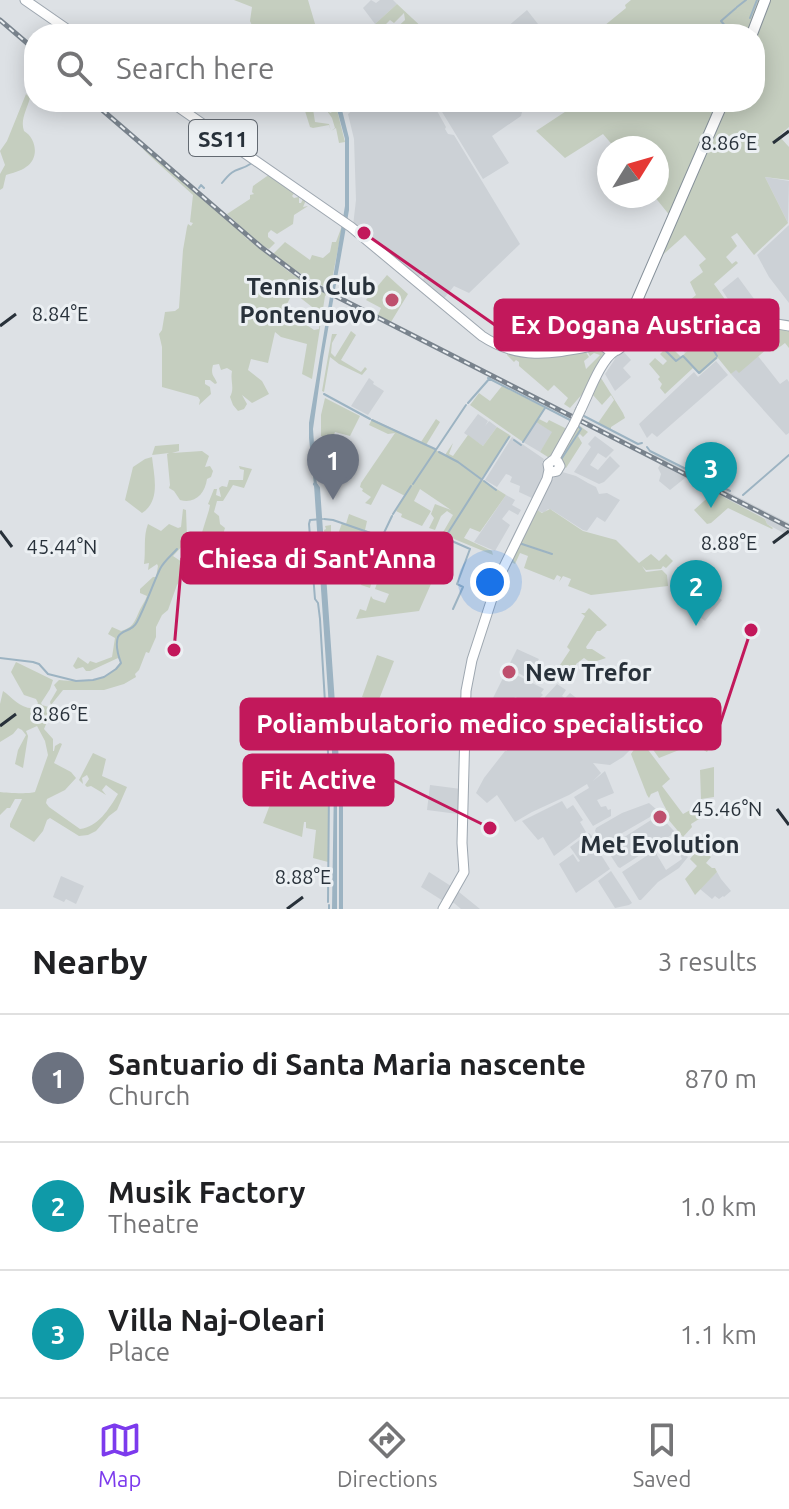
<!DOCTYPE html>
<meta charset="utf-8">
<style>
:root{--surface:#fff;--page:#f6f6f6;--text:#202124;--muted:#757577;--line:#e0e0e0;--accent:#7c3aed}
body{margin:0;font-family:Ubuntu,sans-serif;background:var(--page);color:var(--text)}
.compass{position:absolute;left:597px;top:136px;width:72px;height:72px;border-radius:50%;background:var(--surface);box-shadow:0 4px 20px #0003;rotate:53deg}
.you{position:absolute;left:490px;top:582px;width:28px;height:28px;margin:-20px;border:6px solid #fff;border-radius:50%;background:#1a73e8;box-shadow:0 0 0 12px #1a73e833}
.badge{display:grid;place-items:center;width:52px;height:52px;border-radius:50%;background:var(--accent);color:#fff;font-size:26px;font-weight:700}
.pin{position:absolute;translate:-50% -66px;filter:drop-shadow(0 2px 4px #0008)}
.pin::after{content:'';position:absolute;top:42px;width:28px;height:24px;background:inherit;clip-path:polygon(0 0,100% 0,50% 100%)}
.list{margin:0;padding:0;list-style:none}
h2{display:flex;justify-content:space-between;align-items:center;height:104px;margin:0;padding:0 32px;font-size:34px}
h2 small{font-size:26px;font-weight:400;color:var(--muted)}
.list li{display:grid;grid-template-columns:52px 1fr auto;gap:24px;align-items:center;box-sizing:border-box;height:128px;padding:0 32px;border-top:2px solid var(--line)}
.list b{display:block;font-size:30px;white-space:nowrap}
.list p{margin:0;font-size:26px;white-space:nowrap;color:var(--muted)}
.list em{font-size:26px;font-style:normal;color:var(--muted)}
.icon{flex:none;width:44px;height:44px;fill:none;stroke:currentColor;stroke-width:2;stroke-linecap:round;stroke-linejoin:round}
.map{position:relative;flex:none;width:789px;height:909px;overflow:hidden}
.search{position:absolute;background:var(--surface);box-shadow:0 4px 20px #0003;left:24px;right:24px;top:24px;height:88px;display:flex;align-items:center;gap:20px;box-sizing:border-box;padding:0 28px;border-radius:32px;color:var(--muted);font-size:30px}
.sheet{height:488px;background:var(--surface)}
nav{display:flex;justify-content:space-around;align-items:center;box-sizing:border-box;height:112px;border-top:2px solid var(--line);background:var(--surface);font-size:22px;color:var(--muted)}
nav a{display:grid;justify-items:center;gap:4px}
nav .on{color:var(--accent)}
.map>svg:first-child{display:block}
.built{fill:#ccd1d6;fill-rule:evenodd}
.green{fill:#c5cebf;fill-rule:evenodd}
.water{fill:#9cb3c2}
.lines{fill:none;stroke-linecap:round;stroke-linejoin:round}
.stream{stroke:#9cb3c2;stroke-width:2}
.canal{stroke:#9cb3c2;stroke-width:4}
.primary-casing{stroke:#9ea7b0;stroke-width:11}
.trunk-casing{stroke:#86919a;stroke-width:12}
.primary{stroke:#fff;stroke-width:9}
.trunk{stroke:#fff;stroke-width:10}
.rail-casing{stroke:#79838d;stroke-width:5}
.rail{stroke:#ecf0f3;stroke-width:2;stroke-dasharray:6;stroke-linecap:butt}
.primary-bridge-casing{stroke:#9ea7b0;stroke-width:11;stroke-linecap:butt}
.primary-bridge{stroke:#fff;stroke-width:9}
.ticks{fill:none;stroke:#28313a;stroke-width:3}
.poi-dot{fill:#be4f6d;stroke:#ecf0f3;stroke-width:3}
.labels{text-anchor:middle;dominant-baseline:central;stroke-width:6;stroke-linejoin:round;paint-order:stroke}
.shield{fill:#ecf0f3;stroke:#636a72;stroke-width:2}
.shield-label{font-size:22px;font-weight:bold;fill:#28313a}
.poi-label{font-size:24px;font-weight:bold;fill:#28313a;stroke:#ecf0f3;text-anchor:end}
.ticks-label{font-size:20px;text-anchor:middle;fill:#28313a;stroke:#ecf0f3;stroke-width:6;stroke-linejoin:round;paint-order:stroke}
.leader{fill:none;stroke:#c2185b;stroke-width:3}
.callout-dot{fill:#c2185b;stroke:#ecf0f3;stroke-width:3}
.callout{fill:#c2185b;stroke:#c2185b;stroke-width:3}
.callout-label{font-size:26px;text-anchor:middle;font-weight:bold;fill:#fff}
</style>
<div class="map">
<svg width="789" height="909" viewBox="0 0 789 909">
<rect width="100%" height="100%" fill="#dde1e5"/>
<path class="built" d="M371,0L376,3L380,0H393L397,4L375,24L363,8Z
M527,10L538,24L526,34H499Z
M362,102H432L446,127L445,129L448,134L454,135L520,244L469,293L454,286L442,301L421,283L427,273H422L417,279L353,226L356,200L354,139L348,114Z
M436,102H517L522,112L521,116L492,136L509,163L483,179Z
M765,177L789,181L788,223Z
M789,225V303L769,277L757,255Z
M738,277L760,307L748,316H739L722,290Z
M664,299L669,302L686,323L646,330L645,328L635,335L633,332L643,323L641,320Z
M563,318L581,345L557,350L530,348Z
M729,323L743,326L712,351L694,330L717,324L721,329Z
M692,329L700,339L685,353L682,349L679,350L672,345L666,346L664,341L660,342L655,335Z
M623,351L631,360L623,368L631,377L615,391L605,374L615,359L614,357Z
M758,356L780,384L787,379L789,382V433L786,435L731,374L736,369L739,372Z
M716,361L728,375L657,437L652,433L647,438L639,424L694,372L698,377Z
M369,378L374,382L373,384L384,391L368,415L351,406Z
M478,414L488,421L485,426L489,421L497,427L483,446L464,433Z
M536,422L553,432L540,452L523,442Z
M595,436L614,450L606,458L598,453L590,465L598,470L610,456L620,466L604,482L599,484L574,472L591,447L588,444Z
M512,437L544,459L542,463L546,465V468L532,498L519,492L520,486L510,482L512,477L509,475L506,474L497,487L485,480Z
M654,454L789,523V536L767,524L765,518L685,478L670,490L659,481L661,474L658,468L660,465Z
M559,471L576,476L588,483L596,487L599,494L607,493L620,500L605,522L597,517L587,531L583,530L552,510L548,509L544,513L536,510L547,487Z
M506,495L515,500L512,505L521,510L518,515L509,510L502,519L510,525L495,551L474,542Z
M692,577L712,591L710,594L716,599L718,597L722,600L705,621L680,601L683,597L682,589Z
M517,649L539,659L527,678L508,667Z
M507,670L544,689L541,693L543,695L533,704L515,697L509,706L492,700Z
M557,684L566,690L562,696L565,698L570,693L589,708L577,723L558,709L556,705L554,706L545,700V697Z
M537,705L549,716L555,710L560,713L555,721L562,726L567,718L601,740H608L615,745L622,737L633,747L623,757L610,765L593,763L601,773L593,781L605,771L614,793L597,800L601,807L606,806L608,810L611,809V816L593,826L574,797L589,788L587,784L569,795L532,812L515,822L497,795L487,803L476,793L484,778L505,751H507L508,745L526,718Z
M430,785L461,789L458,814L427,810Z
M562,801L567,809L573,805L583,820L580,822L586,832L554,856L543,837L538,840L522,821Z
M649,803L657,810V813L603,844L595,831L596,828L622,813Z
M659,815L674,831L673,834L620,868L618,867L607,850V848Z
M589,833L593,837L591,839L610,869L576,893L559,864L573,854L578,862L580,861L570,847Z
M674,838L678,849L688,857L679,868L658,882L641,900H639L622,872ZM676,843V847L682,859L666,870L657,855V852L668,844L670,846Z
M611,871L632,903L629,905L615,908L598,881Z
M429,872L454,888L480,909H461L454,903L448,904L421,887Z
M717,872L721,879L731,891L724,897L723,896L719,899L715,896L712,899L700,889Z
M61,876L84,886L76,904L66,899L64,902L53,897Z"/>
<path class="green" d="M234,0H308L318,34H256L250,21L252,7Z
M631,0H789V127L779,136L789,147V180L765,177L788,223L754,255L737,233L731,237L737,246L726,257L732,264L736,261L738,263L714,284L739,319L715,321L706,309L688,322L678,310L696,295L690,282L703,272L699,265L706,259L685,235L657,260L671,217L654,196H657V148H615L603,134L565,158L536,131L580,102H755V34H601L599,30L626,8L625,5Z
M397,4L427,32V33L390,34L405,20L404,13L394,23L390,20L380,30L375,24Z
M26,94L30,98C27,109 20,120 24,131C36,138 40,158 26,167C21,171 12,173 6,175L3,188L0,190V174L5,165L0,151L7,141Z
M299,102H310L313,109L315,122L329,124L331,131L335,128L332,118L321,102L330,113L334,111L332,102H335L345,142L339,143L336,128L331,131L329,125L313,128L310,127L305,111Z
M144,148L228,219L248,240H252C272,259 300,284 328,293L325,296L312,379L302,374L307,344L281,337L275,332L268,363L251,359L248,370L262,381L269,394L252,403L242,395L247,404L244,409L238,411L233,405L230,397C235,388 230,381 232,371L227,368L221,370L219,364L213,365C210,376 215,376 217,383L215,384L210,380H205V384L210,387L211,394L199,405L200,400L198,397L162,387V347L159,334L162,330L165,312L175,311L179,308L183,250L187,227L188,224L191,226L193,223L190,222L193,195L150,156L143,149ZM293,292L321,314L319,329L314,330C306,323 295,323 289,315L290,313L287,304Z
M270,174L296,191L292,196L294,198L299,197V203H301L303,199L306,200L303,207L308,206L294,215L293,224L277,234L271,230L268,233V237L275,243L269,249L261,245L227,214L250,199V195L254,194L252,192L253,186Z
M343,223L330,290L293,269L273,254L285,242L310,260L312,255L323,258L330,252L332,242H336Z
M387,275L408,294L391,322L378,315L381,308L366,300Z
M743,326L789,328V348L785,343L773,352L768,348L739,373L736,370L731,374L718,358L700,374L693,368L665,394L660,388L662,384L658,379L660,377L649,364L655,358L663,365L667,361L660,354L665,349H673L681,357L700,339L712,351Z
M351,331L356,335L341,360L361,372L365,367L367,369L362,375L339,364L330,357L324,392L322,391L332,334H337L332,343L331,353L335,357Z
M584,349L589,357L584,361L586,369L600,355L594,353L590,356L586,349L605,350L606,353L577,413L574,410L581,401L584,392L570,408L564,404L568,398L554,385L548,391L519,366V362L516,360L514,362L507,355V353Z
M600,378H601L623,413L625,418L611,427V430L598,423L614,400L611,395L602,405L592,394Z
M502,386L545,408L539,419L547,423L549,420L569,430L551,459L540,452L552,432L536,422L523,442L470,405L479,393L490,401Z
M325,398L360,416L350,436L335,432L332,440L321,436V415Z
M372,419L421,442L436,419L440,422L426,445L445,455L453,443L449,454L453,456L468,435L483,446L497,427L511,436L481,479L506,495L480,532L470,528L464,538L492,551L493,555L442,534L453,515L447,511L441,516L435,530L429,528L434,518L431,514L435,504L451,510L420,489L414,501L431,511L422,526L401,517L402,514L396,511L405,496L382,484L371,505L365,503L371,497L362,491L363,489L360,487L361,483L395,433L388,434L369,425Z
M576,423L588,432L583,437L580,434L578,436L582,443L566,468L562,465L559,459Z
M319,438L339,444L335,455L337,463H342L344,458L347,459L349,455L350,456L341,477L336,475L320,474Z
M179,444V451L172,453L202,451L209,456L205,467L210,466L213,471L211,477L207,479C205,494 195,504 180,500L174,491L169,488L170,485L167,454L169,453L152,455L155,446Z
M152,457C154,476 161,501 142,513L125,500L133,467L145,459Z
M239,466L252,469L244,488L233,485L223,501H217L214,512L219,516L220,524L225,528L221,541L223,542L216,559L200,554L177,585L168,610L162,615L156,627V637L149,653L146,652L139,670L135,674L136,677L124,684L104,690H63L51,705L50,702L57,690L54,685L59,680C82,682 107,684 121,661L118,658L90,671H86L83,667L76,669L73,666L78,657L88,664L90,661L96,663L112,657L115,638L108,634L112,627L121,631C132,628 134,623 138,614C140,608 145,602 147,596L140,593V589L153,577H156L158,566L157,564L148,570L149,563L144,564C146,551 143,536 148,524L161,531L169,524L178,528L181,527L183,509L186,510L187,538L184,544L173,556L182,562L195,549L197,542H199L209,510L210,505L208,504L214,489H217L216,495L221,497L219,488L222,486L227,487L229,480H243L244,470L240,469Z
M714,492L765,519L767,524L773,528L772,529L728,508L711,523L707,524L694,510Z
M534,508L542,513L550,509L583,531L616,540L639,563L651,554L659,561L666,554L673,561L666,568L663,566L661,569L646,570L642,566L646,572L662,570L667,575L668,586L591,595L568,586L571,579L563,576L559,582L561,577L557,575L554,580L524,568L528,556L520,553L515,564L511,562Z
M349,514L367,521L365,530L383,537L375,558L411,570L408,579L419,583L427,571L423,569V566L430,561L441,536L455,542L450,541L419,611L356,619L360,609L366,611L371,596L373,599L385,603L389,594L375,589L378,580L373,578L370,588L361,585L369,563L367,562L369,556L356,551L348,570L343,569L340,577L331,575L336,558L334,557L337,545H340L341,540L325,537L324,530L326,529L325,526L331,525V535L337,537L342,523L346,524Z
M589,608L607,625L600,631H597L586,647L587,649H592L606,658L591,663L584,658L576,664V668L578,670L576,671L574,675L572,671L566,672L558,668L570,650L567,647L585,616L581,613H585Z
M377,655L394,661L378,702L362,697Z
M16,662L53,680L50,689L41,703L42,705L55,709L49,717L44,729L53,739V751H54L55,746L60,743L62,744L54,763L71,772L76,778L65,790L47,799L46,803L49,807L80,829C98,827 109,809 118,794L106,785L102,790L106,795L91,786L87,787L85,785L89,779L87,775L82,778L83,784L79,780L93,753L106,759L102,776L127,787L117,810L109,816L96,831L88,835L79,836L50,818L47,820L43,831L34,842L10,827V824L22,799H15L10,808H7L0,815V792C7,793 29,794 35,792L48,755L45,741L37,726L26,731L28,736L23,768L15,764L18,750L26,735L22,730L18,728L13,734L0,742V704L3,691C12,697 21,710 35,708L38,703L36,699L24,695L11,672Z
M670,722L681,732L686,728L694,736L697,735L711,745L707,752L694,744L659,758L649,744L650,738Z
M640,744L646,747L670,779L662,786L683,814L692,809L699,819L691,824L692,827L683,837L662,812L666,809C663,804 660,798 658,791L651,794L649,798L647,795L631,754L637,745Z
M268,763L283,773L301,780L299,788L302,789V792L306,794L303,802L308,803L311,782L328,788V862L313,858L316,830L306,828V822H304L302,837L263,823L271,802L256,796Z
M714,767V797L701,799L700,770Z
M700,846L711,857L706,863L712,868H715L717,872L695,895L685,879L697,866L690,859Z"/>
<path class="water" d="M335,102H340L349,138V210L323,358L313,429L337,775V909H332L334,782L314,485L309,438V423L345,206V139Z"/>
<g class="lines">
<path class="stream" d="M737,7L746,0
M750,18L757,0
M732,34L721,21L736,8
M222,183C236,165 237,173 252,163
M199,188L201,185L204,188
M665,350L676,361L683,356L699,373L716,358
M717,356L714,351L744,326
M488,378L572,421
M324,394L370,419
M468,403L490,378
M582,415L638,444L642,443
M372,420L435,449
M514,440L521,445
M523,442L545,408
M647,447L650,451L730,491
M439,452L458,462L481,479
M560,461L581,429L577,425
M484,481L496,490
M413,484L466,405
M743,495L789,455
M393,514L411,486
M322,519L310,520L309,524L315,599L318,603L320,619L330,786
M324,519L333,520L382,537L392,516
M446,536L509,437
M445,538L470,549L457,584L463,587L453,609
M519,543L552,554
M0,658L33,662L39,664L48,674L76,681L93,680L104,677L116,669L121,663C118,655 115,645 118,637C122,629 132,632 137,622C146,605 152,586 160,569C164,561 172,555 177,549
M328,902L329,788
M329,905V909"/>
<path class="canal" d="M315,484L318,488L339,790
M341,909V796"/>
<defs>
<path id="primary" d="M25,0L74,34
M171,102L351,227L482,336C521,362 555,353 598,345L604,346
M603 341a10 10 0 1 1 20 0a10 10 0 1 1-20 0Z
M623,343L628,338C682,329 734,314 789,326
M581,409C589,393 601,359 615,351
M554,460L574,424
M443,909L464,872L462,843L466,691L472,660L499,577L547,479L549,470L548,464L553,460L558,462L560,466L557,471L552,472L549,470"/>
<path id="trunk" d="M752,34L765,0
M614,331L622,327L635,305L723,102"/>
</defs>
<use href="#primary" class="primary-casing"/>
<use href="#trunk" class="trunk-casing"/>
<use href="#primary" class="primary"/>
<use href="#trunk" class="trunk"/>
<defs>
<path id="rail" d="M0,20L34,49
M93,102L261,247L306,281L789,527"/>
</defs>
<use href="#rail" class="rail-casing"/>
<use href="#rail" class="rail"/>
<defs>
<path id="primary-bridge" d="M574,424L581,409"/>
</defs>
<use href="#primary-bridge" class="primary-bridge-casing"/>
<use href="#primary-bridge" class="primary-bridge"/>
</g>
<path class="ticks" d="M773,143L789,131M0,326L16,314M0,531L12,547M773,543L789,531M0,726L16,714M777,809L789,825M287,909L303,897"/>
<g class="poi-dot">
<circle cx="392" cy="300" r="8"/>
<circle cx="509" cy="672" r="8"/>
<circle cx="660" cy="817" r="8"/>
</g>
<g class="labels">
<rect class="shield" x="189" y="120" width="68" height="36" rx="6"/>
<g class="shield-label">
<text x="223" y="138">SS11</text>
</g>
<g class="poi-label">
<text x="376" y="286">Tennis Club<tspan x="376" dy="28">Pontenuovo</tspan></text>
<text x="525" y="672" text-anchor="start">New Trefor</text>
<text x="660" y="844" text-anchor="middle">Met Evolution</text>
</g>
</g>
<g class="ticks-label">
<text x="729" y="150">8.86°E</text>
<text x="60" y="321">8.84°E</text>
<text x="729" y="550">8.88°E</text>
<text x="62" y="554">45.44°N</text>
<text x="60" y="721">8.86°E</text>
<text x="727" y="816">45.46°N</text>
<text x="303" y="884">8.88°E</text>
</g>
<path class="leader" d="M364 233L495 325M174 650L182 558M751 630L720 724M490 828L393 780"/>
<g class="callout-dot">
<circle cx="364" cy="233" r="8"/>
<circle cx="174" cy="650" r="8"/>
<circle cx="751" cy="630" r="8"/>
<circle cx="490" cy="828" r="8"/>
</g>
<g class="callout">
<rect x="495" y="300" width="283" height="50" rx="8"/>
<rect x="182" y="533" width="270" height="50" rx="8"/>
<rect x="241" y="699" width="479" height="50" rx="8"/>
<rect x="244" y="755" width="149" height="50" rx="8"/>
</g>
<g class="callout-label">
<text x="636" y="334">Ex Dogana Austriaca</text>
<text x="317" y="568">Chiesa di Sant'Anna</text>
<text x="480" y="733">Poliambulatorio medico specialistico</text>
<text x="318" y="789">Fit Active</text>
</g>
</svg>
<svg class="compass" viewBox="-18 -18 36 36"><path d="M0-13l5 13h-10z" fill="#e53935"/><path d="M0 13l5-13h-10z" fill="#757577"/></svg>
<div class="you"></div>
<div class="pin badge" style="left:333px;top:500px;background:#6b7280">1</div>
<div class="pin badge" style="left:696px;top:626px;background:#0f9aa8">2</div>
<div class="pin badge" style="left:711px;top:508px;background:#0f9aa8">3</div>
<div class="search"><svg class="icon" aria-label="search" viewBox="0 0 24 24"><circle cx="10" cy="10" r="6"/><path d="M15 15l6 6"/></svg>Search here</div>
</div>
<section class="sheet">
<h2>Nearby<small>3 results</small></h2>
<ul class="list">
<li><span class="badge" style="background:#6b7280">1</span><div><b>Santuario di Santa Maria nascente</b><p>Church</p></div><em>870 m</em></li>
<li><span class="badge" style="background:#0f9aa8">2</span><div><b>Musik Factory</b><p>Theatre</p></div><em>1.0 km</em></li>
<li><span class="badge" style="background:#0f9aa8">3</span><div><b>Villa Naj-Oleari</b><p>Place</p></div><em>1.1 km</em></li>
</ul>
</section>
<nav>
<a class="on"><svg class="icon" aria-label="map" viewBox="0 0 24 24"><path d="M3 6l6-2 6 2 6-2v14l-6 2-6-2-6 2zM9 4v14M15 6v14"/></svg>Map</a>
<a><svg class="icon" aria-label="directions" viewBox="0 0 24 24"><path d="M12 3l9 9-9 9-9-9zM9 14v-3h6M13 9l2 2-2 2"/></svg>Directions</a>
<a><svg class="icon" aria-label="saved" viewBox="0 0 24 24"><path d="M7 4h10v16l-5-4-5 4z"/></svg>Saved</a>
</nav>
